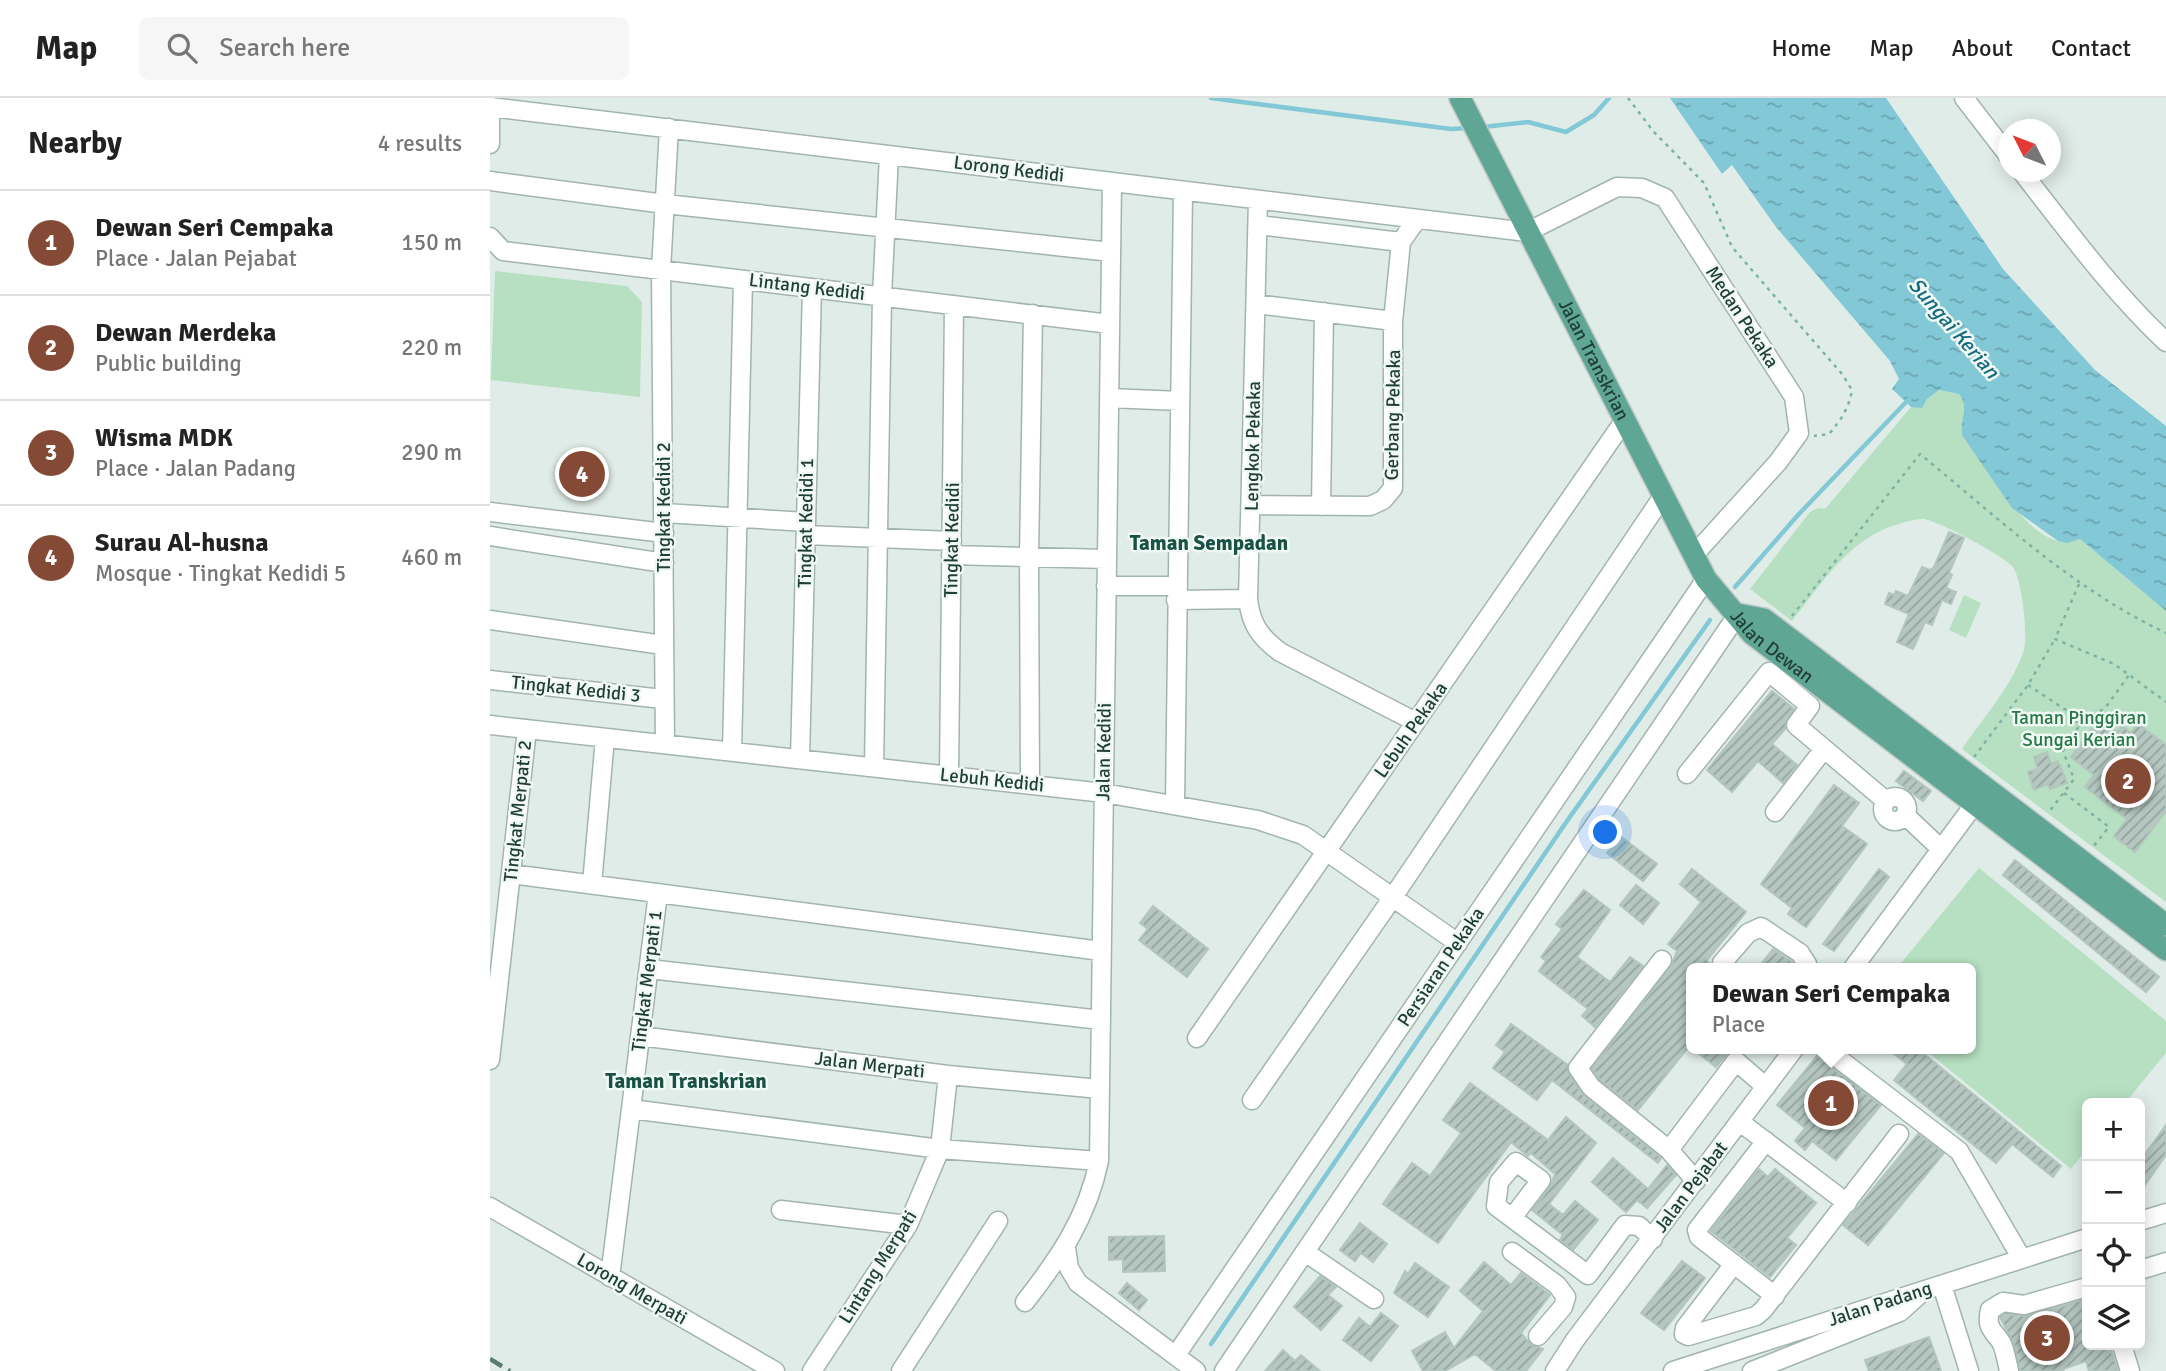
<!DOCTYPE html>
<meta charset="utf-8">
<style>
:root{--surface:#fff;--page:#f6f6f6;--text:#222;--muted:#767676;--line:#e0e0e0;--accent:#854a35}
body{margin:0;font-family:Signika,sans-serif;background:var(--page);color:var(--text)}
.controls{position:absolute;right:21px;bottom:21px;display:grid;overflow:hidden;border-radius:10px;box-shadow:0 4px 18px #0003}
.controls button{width:63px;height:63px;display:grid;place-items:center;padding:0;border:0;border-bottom:2px solid var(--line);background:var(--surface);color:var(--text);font:35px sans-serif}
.compass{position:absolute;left:1508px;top:21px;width:63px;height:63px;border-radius:50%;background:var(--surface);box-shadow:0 4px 18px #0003;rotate:312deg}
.you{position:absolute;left:1116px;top:735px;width:24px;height:24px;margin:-18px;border:5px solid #fff;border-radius:50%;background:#1a73e8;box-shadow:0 0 0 10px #1a73e833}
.badge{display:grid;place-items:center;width:46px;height:46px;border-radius:50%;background:var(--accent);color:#fff;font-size:23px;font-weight:700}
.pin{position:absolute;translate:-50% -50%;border:4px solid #fff;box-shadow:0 2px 7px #0006}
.popup{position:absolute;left:1196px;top:865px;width:290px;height:91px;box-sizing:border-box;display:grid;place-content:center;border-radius:10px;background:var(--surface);filter:drop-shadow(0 2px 5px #0005);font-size:23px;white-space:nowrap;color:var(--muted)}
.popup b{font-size:26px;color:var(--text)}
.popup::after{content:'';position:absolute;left:50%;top:100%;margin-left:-14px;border:14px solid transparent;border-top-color:var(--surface)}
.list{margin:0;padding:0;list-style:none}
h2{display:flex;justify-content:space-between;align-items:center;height:91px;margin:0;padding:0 28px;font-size:30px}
h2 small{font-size:23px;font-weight:400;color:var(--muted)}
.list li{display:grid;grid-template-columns:46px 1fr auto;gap:21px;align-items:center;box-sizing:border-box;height:105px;padding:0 28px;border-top:2px solid var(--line)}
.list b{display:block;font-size:26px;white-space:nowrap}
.list p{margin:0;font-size:23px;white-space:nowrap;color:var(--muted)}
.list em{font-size:23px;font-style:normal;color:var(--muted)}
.icon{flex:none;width:38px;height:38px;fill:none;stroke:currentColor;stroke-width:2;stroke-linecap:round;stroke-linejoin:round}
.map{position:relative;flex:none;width:1676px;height:1273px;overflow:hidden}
header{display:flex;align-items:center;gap:42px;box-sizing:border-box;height:98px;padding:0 35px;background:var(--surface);border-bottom:2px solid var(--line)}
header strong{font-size:33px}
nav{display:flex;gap:38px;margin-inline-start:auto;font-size:24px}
.search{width:490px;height:63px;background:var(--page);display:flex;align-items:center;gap:18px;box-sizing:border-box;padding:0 24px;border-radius:10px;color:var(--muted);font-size:26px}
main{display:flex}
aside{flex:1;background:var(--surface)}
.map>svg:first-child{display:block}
.green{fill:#b7e0c2}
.water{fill:url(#water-ripples)}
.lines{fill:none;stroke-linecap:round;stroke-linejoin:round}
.stream{stroke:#83c8d7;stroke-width:4.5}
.building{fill:url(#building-hatch);stroke:#b2c6be;stroke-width:2}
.minor-casing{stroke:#a2b4ae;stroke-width:21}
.major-casing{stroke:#c0c9c7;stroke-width:24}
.path{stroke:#7db3a3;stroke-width:2.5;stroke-dasharray:3.5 5;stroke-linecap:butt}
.minor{stroke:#fff;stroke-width:18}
.major{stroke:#60a695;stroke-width:21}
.rail{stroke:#597a72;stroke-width:4.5;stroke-dasharray:14 7;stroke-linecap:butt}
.labels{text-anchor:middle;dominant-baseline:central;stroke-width:5;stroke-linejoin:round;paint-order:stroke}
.street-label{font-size:19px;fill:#1f3e36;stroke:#f1f9f5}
.park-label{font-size:19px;fill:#267847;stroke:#f1f9f5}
.water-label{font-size:21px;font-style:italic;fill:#146b7f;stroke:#f1f9f5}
.neighbourhood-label{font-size:21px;font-weight:bold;fill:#195245;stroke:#f1f9f5}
</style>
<header>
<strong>Map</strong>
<div class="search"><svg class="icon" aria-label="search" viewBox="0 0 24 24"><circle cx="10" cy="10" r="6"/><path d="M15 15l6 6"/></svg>Search here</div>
<nav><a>Home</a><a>Map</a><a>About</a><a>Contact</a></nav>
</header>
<main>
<aside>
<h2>Nearby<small>4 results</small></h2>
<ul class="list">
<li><span class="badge">1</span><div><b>Dewan Seri Cempaka</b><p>Place · Jalan Pejabat</p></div><em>150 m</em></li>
<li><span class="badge">2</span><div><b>Dewan Merdeka</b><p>Public building</p></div><em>220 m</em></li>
<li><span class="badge">3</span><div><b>Wisma MDK</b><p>Place · Jalan Padang</p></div><em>290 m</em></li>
<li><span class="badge">4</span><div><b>Surau Al-husna</b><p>Mosque · Tingkat Kedidi 5</p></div><em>460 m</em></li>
</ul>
</aside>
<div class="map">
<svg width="1676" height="1273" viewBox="0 0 1676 1273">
<defs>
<pattern id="water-ripples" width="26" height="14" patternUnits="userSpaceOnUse" patternTransform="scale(1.75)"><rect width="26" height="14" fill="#83c8d7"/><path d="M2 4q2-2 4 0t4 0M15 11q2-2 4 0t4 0" fill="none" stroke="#6ba4af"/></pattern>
<pattern id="building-hatch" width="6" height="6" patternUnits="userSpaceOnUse" patternTransform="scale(1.75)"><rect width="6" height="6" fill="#b5c7c0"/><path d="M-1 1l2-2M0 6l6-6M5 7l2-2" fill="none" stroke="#93a39d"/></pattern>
</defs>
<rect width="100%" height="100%" fill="#e0ece7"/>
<path class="green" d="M5,173L137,188L152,204L150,299L1,282Z
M1449,292L1469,296C1480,310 1469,322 1472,337C1497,365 1532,440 1574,444C1579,445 1584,442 1590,441L1676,513V804L1472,651C1492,621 1523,587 1534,552C1538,538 1532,479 1522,468C1514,458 1445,421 1433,421C1425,421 1414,424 1406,427C1360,440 1331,486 1302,523L1260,491L1320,414L1328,410L1335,411L1421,309H1432L1437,301Z
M1474,497L1491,505L1476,540L1459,532Z
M1489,770L1676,923V955L1635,1005H1597V1051L1581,1071L1434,951H1481V870H1407Z"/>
<path class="water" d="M1180,0H1396L1513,171L1605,272L1676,328V513L1590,441L1577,445L1568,443L1522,410L1472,337C1469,322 1480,310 1469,296L1449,292L1437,301L1432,310L1421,309L1402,291L1409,281L1400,263L1286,129L1242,67L1232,76Z"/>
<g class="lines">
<path class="stream" d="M721,0L961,31L977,30
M993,29L1038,24L1076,34L1104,17L1119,0
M1245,489L1308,417L1420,300
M721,1246L1077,723L1220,522"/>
</g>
<path class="building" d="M1459,434L1474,440L1459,475L1462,477L1456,490L1466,494L1461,506L1452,502L1442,527L1435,524L1423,551L1407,544L1419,516L1395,506L1399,495L1404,497L1406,493L1418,498L1432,469L1440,472L1444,469Z
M1282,593L1304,611L1297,621L1295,631L1282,646L1307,667L1293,685L1268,663L1242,694L1217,672Z
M1610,620L1627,634L1632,628L1641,635L1648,626L1676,647V713L1645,754L1624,738L1637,721L1595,689L1604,677L1581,659Z
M1557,654L1561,666L1568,663L1577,685L1560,691L1558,686L1544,692L1538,674L1548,671L1544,659Z
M1414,673L1441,693L1433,703L1406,683Z
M1344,687L1369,705L1352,728L1377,746L1316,829L1298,816L1302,810L1271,786Z
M1130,738L1167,766L1153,783L1117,755Z
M1525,762L1669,879L1656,894L1513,777Z
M1202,771L1256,814L1217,862L1222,870H1201V946L1148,1012L1109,981L1102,970L1181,868L1187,853L1178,846L1211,804L1190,786Z
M1389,771L1399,779L1344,853L1333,846Z
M1146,787L1169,805L1153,826L1130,807Z
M1094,792L1120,812L1087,859L1120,884L1140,859L1153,868L1105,929L1092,918L1098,911L1049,873L1056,863L1051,859L1072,831L1066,826Z
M663,808L718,851L697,879L649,842L658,831L650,825Z
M1283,851L1302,864L1303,870H1268Z
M1021,926L1078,967L1079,976L1092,996L1171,1060L1168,1065L1062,982L1047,1002L1003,970L1015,954L1006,947Z
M1203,951H1241L1226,969Z
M1398,951H1428L1571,1068L1563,1079L1522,1046L1506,1065L1404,982L1417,966Z
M1327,958L1391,1007L1346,1062L1322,1043L1315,1052L1305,1043L1315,1030L1287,1007Z
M980,985L1058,1042L1076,1019L1106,1045L1059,1106L1073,1117L1085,1103L1108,1122L1083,1152L1070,1142L1073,1137L1042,1112L1060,1089L1065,1076L1041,1055L1038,1058L1021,1044L948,1145L893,1106L922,1065L940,1078L971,1035L953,1022Z
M1676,1027V1057L1650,1094V1063Z
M1428,1036L1454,1055L1378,1147L1353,1127Z
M1123,1060L1158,1091L1177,1067L1186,1077L1157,1110L1147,1102L1136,1114L1102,1084Z
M1269,1071L1278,1079L1285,1071L1326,1105L1297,1140L1306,1147L1280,1179L1221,1133Z
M870,1125L897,1146L883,1164L871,1155L865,1163L850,1152Z
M674,1138L675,1173L633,1174V1161L619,1162V1139Z
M1192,1163L1215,1180L1174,1232L1151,1215Z
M994,1164L1021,1187L1031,1175L1060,1197L1031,1235L1041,1247L1053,1251L1036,1273H1006L985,1256L955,1273H933L922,1253L955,1234L964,1250L993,1213L970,1193Z
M925,1165L959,1189L938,1219L904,1195L915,1173L918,1176Z
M830,1178L846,1189L838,1197L852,1208L831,1232L804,1209Z
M637,1185L657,1202L649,1212L629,1195Z
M1597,1201V1247H1619L1628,1273H1599L1596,1263L1573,1271L1574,1273H1530L1524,1246L1510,1219L1515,1216L1537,1218Z
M891,1215L908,1228L881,1263L853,1242L869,1220L880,1229Z
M1439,1239L1451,1273H1379L1375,1262Z
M793,1252L805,1263L811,1257L830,1273H775Z"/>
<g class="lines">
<defs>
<path id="minor" d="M1474,0L1518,57
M0,8V46
M0,9L1037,134L1127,89L1152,90L1175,100L1304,299L1309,335L1288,364L1203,458
M1532,74C1578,133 1621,192 1676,244
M0,83L175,106L621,154
M768,102L758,501C761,527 770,539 790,554L926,624
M768,127L911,144L927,121
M0,139L13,153L620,226
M766,206L903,223
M619,300L690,303
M762,407L880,408L893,402L903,390V223L911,144
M831,408L834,214
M0,414L174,435
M175,415L316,424
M316,437L462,443
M0,438L174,465
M461,457L617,461
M616,488H686
M686,502L758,501
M0,522L173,547
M0,582L173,601
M0,627L614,695L768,722L813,737L968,845
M175,646L171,172L179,30
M242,654L253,182
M310,661L322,190
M384,669L392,198L399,57
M1197,676L1279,574L1320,608L1306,627L1396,703
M459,677L464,207
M540,686L539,459L543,216
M1393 711a12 12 0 1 1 24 0a12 12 0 1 1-24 0Z
M685,705L693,93
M1285,714L1334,651
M1415,717L1451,751
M21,776L611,853
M102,786L115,640
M1172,862L1088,970L1101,989L1179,1052L1206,1083
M1232,865L1258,835L1271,829L1310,855L1317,866L1314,870
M1363,870L1492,696
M159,871L611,922
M150,938L458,977L610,991
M707,940L1134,323
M1336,951L1469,1053L1532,1161
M0,962L37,631
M762,1002L903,799L1173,398
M141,1011L450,1051L609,1063
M1250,1024L1357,1105
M1276,1043L1207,1132L1209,1139L1285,1198
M1179,1052L1246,963L1276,989
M0,1109L285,1273
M291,1112L418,1127
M1022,1120L1051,1082L1026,1064L1009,1084L1006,1108L1098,1177L1135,1127L1149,1128L1163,1141
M1650,1123L1676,1115
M576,1150L579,1170L588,1185L706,1273
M815,1154L884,1201
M1022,1154L1067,1187L1076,1199L1073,1209L1048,1238
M1244,1166L1195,1230L1194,1236L1198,1238L1266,1218L1273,1212L1409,1036
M1650,1172L1676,1164
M120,1179L168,795
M1452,1187L1479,1273
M535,1204C570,1159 597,1120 609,1063L622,84
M1632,1247L1640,1273
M686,1257L1216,481
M322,1273L418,1127L450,1051L458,977
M411,1273L508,1123
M734,1273L1248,516
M1065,1273L1085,1242L1304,951
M1183,1273L1597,1140
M1262,1273L1410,1214L1429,1197
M1519,1273C1517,1264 1515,1251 1511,1244C1502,1231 1496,1230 1500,1212L1513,1204L1534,1207L1597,1189"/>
<g id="major">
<path id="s1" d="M970,0L1216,481L1262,536L1676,852"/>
<path d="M1248,516L1274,521L1676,827"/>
</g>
</defs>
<use href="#minor" class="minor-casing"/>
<use href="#major" class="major-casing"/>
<path class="path" d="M1138,0L1163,33L1214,85L1242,149L1352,276L1362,292C1359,310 1351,322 1339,336L1324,338
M1589,486L1565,541L1624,566L1676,604
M1302,518L1430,356C1508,420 1583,491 1676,535
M1538,587L1582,616L1589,628L1573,653L1584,681L1559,714
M1589,628L1616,609L1639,577
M1484,659L1538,587L1565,541
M1574,695L1619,729L1602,750"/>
<use href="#minor" class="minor"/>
<use href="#major" class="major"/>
<path class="rail" d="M0,1261L20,1273"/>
</g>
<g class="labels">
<g class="street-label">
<text transform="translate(519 71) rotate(7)">Lorong Kedidi</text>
<text transform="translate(317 189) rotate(7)">Lintang Kedidi</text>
<text transform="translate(1252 219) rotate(57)">Medan Pekaka</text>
<text stroke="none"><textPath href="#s1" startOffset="294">Jalan Transkrian</textPath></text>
<text transform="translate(903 317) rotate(-89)">Gerbang Pekaka</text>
<text transform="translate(763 348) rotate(-89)">Lengkok Pekaka</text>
<text transform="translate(174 409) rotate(-90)">Tingkat Kedidi 2</text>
<text transform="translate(316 425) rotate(-89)">Tingkat Kedidi 1</text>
<text transform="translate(462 442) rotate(-89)">Tingkat Kedidi</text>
<text stroke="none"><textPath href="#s1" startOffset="635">Jalan Dewan</textPath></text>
<text transform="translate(86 591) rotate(6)">Tingkat Kedidi 3</text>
<text transform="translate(921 632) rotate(-55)">Lebuh Pekaka</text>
<text transform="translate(614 654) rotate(-89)">Jalan Kedidi</text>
<text transform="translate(502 682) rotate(6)">Lebuh Kedidi</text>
<text transform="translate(28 713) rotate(-84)">Tingkat Merpati 2</text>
<text transform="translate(951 869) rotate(-56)">Persiaran Pekaka</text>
<text transform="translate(157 883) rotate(-83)">Tingkat Merpati 1</text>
<text transform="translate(380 967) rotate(7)">Jalan Merpati</text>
<text transform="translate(1201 1089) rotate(-53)">Jalan Pejabat</text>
<text transform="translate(388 1169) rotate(-58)">Lintang Merpati</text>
<text transform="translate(142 1191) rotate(30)">Lorong Merpati</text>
<text transform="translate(1390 1206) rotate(-18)">Jalan Padang</text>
</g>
<g class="park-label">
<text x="1589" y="620">Taman Pinggiran<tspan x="1589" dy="22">Sungai Kerian</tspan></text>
</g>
<g class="water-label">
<text transform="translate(1464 230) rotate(49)">Sungai Kerian</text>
</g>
<g class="neighbourhood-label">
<text x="719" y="445">Taman Sempadan</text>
<text x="196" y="983">Taman Transkrian</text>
</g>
</g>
</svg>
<div class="controls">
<button>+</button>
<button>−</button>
<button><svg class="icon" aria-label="locate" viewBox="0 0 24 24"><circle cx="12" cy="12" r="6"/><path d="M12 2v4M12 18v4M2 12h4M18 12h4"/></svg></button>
<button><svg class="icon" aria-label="layers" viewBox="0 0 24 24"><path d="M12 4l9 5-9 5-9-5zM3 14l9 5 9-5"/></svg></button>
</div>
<svg class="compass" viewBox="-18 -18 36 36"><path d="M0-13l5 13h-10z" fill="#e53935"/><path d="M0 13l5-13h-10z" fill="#767676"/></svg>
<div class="you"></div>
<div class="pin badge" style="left:1341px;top:1005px">1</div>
<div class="popup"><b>Dewan Seri Cempaka</b>Place</div>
<div class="pin badge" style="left:1638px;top:683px">2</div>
<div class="pin badge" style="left:1557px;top:1240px">3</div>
<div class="pin badge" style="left:92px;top:376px">4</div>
</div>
</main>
